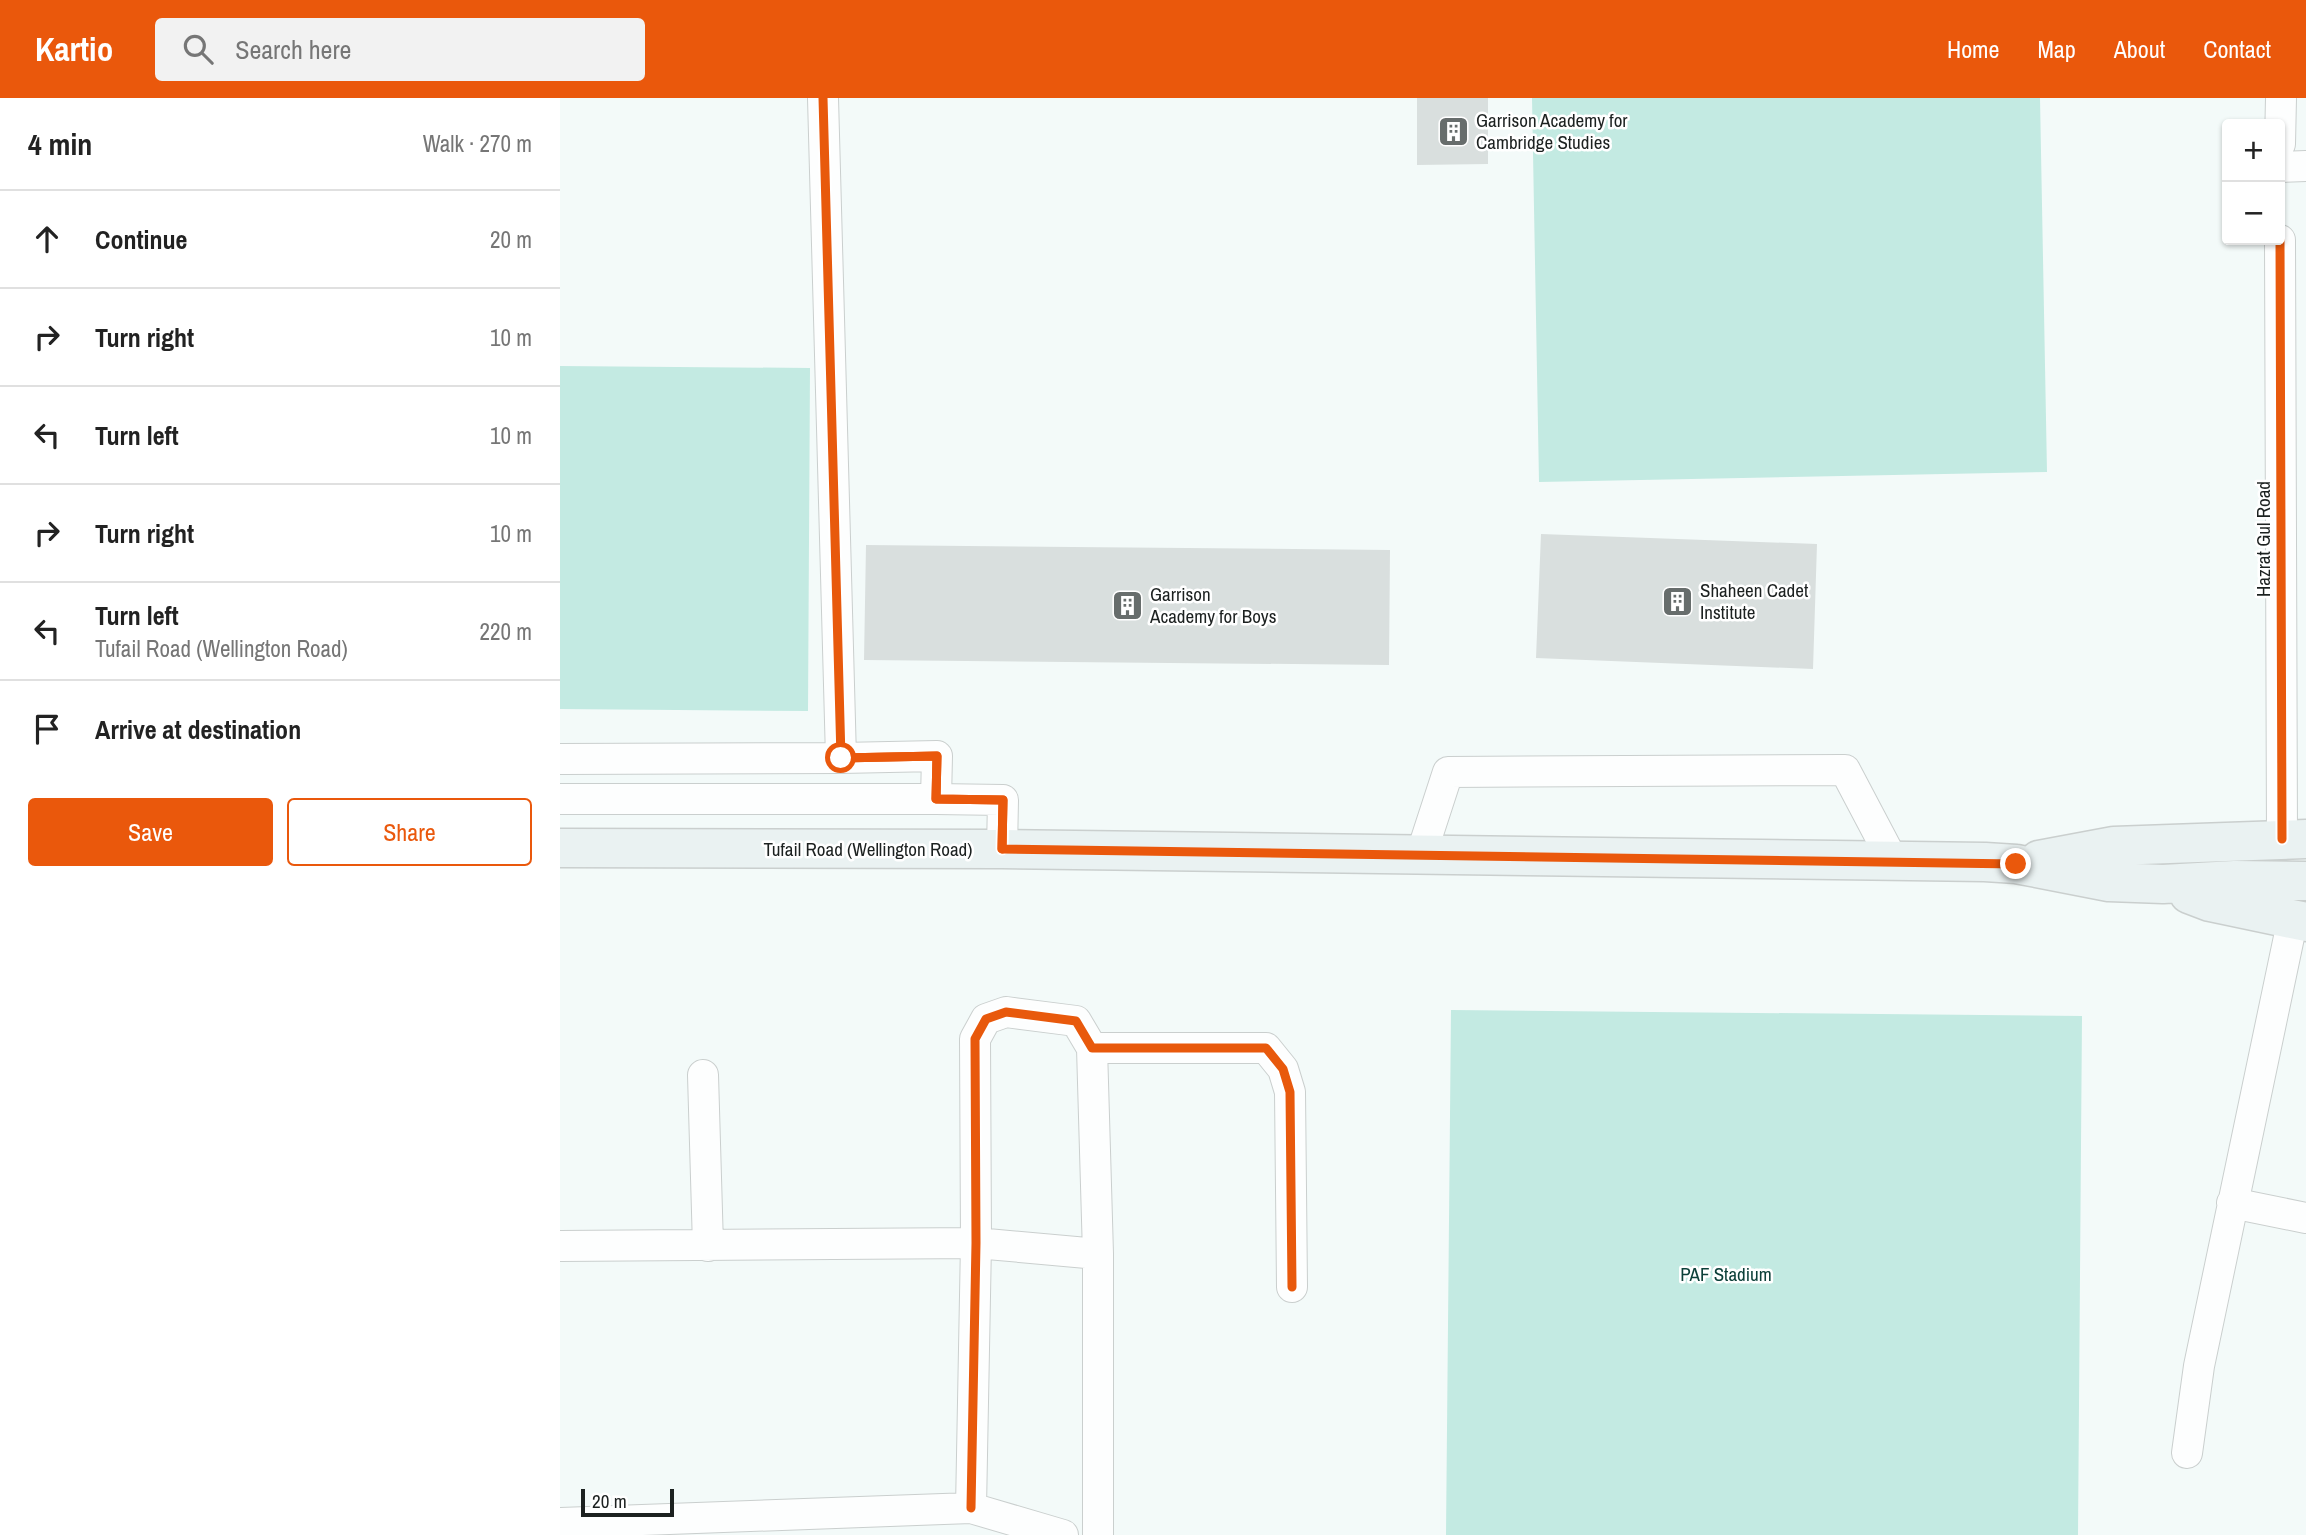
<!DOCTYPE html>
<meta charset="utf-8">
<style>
:root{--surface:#fff;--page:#f2f2f2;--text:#222;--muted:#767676;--line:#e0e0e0;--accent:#ea580c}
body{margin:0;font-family:"Archivo Narrow",sans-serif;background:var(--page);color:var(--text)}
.controls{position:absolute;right:21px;top:21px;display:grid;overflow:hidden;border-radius:7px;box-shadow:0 2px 5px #0004}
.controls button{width:63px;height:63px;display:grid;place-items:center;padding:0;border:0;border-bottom:2px solid var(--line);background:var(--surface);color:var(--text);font:35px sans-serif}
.scale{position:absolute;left:21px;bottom:18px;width:93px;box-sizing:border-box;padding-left:7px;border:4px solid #1c2120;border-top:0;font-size:19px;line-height:24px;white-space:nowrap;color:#1c2120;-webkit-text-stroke:5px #fff;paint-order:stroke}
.stop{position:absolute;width:21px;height:21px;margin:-16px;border:5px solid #ea580c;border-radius:50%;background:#fff}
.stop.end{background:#ea580c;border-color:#fff;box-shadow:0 2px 7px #0008}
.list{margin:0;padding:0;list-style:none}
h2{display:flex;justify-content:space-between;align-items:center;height:91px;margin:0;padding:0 28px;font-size:30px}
h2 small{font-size:23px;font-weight:400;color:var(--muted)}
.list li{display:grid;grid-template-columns:46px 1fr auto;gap:21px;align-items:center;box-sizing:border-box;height:98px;padding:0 28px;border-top:2px solid var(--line)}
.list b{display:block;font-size:26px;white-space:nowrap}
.list p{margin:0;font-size:23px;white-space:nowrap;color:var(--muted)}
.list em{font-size:23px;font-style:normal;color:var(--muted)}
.actions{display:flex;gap:14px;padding:21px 28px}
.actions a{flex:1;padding:16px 0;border:2px solid var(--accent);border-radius:7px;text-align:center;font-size:24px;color:var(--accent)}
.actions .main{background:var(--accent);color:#fff}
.icon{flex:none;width:38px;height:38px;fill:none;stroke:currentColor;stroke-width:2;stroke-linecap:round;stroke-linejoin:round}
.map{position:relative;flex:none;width:1746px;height:1437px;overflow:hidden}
header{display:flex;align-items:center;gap:42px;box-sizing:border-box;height:98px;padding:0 35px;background:var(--accent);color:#fff}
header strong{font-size:33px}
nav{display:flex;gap:38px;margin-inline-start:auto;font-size:24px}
.search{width:490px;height:63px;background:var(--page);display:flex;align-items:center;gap:18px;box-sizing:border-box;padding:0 24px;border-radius:7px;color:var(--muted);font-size:26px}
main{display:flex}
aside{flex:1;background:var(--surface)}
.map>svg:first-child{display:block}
.green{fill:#c3eae2}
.building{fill:#d9dfde}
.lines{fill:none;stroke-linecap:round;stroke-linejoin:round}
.minor-casing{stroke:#cacfce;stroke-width:32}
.secondary-casing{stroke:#cacfce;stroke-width:41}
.minor{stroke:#fdfefe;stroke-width:30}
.secondary{stroke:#eaf2f2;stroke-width:38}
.cycleway-casing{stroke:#fff;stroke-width:13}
.cycleway{stroke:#e8590c;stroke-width:9}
.route{stroke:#ea580c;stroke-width:9}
.labels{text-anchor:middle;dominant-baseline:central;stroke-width:5;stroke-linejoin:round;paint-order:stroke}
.poi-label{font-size:19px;fill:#1c2120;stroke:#fff;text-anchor:start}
.street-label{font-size:19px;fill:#1c2120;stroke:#fff}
.park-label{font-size:19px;fill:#0c4039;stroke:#fff}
</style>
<header>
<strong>Kartio</strong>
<div class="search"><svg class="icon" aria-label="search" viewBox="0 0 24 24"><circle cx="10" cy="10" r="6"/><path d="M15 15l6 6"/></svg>Search here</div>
<nav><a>Home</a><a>Map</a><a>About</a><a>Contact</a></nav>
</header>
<main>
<aside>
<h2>4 min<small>Walk · 270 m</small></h2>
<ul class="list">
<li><svg class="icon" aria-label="ahead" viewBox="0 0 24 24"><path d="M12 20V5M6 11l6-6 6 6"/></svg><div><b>Continue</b></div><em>20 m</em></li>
<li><svg class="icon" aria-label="right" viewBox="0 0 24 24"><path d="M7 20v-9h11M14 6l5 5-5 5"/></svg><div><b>Turn right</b></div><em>10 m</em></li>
<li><svg class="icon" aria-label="left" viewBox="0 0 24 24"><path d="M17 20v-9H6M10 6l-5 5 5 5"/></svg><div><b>Turn left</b></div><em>10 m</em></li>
<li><svg class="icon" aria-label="right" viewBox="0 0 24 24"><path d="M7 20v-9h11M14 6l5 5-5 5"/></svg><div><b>Turn right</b></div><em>10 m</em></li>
<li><svg class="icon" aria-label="left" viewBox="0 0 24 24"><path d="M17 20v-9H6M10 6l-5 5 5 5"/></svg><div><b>Turn left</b><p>Tufail Road (Wellington Road)</p></div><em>220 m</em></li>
<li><svg class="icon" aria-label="arrive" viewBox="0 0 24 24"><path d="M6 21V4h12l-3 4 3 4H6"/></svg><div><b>Arrive at destination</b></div></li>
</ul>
<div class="actions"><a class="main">Save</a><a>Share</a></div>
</aside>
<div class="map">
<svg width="1746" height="1437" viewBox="0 0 1746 1437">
<rect width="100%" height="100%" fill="#f3faf9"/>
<path class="green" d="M972,0H1480L1487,374L979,384Z
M0,268L250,270L248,613L0,611Z
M891,912L1522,918L1518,1437H886Z"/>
<path class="building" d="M857,0H928V66L857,67Z
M981,436L1257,446L1253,571L976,560Z
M306,447L830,452L829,567L304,562Z"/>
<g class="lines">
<defs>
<path id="minor" d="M263,0L281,660L377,658L376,701L443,702L442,751
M1720,46L1721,0
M1720,69L1746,68
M1720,142L1722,741
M0,661L281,660
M0,701H376
M861,757L888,674L1285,672L1333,763
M532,950L538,1156V1437
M143,977L148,1148
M1672,1105L1746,1120
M0,1148L416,1145L538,1156
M1627,1355L1639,1268L1733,820
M411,1410L416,1145L415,941L426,921L446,914L516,923L532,950H706L723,971L730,994L732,1189
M0,1425L411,1410L503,1437"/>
<path id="secondary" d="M0,750L442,751L1425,764L1456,766L1549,784L1603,786L1675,782L1746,783
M1479,762L1554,748L1746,741
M1629,796L1650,804L1746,824"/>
</defs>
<use href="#minor" class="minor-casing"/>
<use href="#secondary" class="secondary-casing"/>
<use href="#minor" class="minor"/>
<use href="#secondary" class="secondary"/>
<defs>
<path id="cycleway" d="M263,0L281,660L377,658L376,701L443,702L442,751
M1720,142L1722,741
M411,1410L416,1145L415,941L426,921L446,914L516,923L532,950H706L723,971L730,994L732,1189"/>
</defs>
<use href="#cycleway" class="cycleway-casing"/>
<use href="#cycleway" class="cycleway"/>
</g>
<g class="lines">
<path class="route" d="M281,660L377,658L376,701L443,702L442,751L1456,766"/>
</g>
<defs>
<symbol id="building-square" viewBox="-11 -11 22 22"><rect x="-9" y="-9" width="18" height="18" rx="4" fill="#676d6c" stroke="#fff"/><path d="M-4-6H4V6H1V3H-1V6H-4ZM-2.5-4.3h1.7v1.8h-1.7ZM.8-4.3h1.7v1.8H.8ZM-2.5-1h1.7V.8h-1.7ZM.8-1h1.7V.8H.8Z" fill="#fff"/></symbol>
</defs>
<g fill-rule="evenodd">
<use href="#building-square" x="876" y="16" width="35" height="35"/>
<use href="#building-square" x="1100" y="486" width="35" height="35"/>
<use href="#building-square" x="550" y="490" width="35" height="35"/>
</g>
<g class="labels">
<g class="poi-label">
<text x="916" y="22">Garrison Academy for<tspan x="916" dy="22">Cambridge Studies</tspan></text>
<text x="1140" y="492">Shaheen Cadet<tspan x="1140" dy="22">Institute</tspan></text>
<text x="590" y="496">Garrison<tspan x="590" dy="22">Academy for Boys</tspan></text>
</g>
<g class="street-label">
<text transform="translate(1703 441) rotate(-90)">Hazrat Gul Road</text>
<text x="308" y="751">Tufail Road (Wellington Road)</text>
</g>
<g class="park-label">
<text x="1166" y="1176">PAF Stadium</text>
</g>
</g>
</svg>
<div class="controls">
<button>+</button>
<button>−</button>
</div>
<div class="scale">20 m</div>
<div class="stop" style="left:281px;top:660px"></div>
<div class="stop end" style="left:1456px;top:766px"></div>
</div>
</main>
